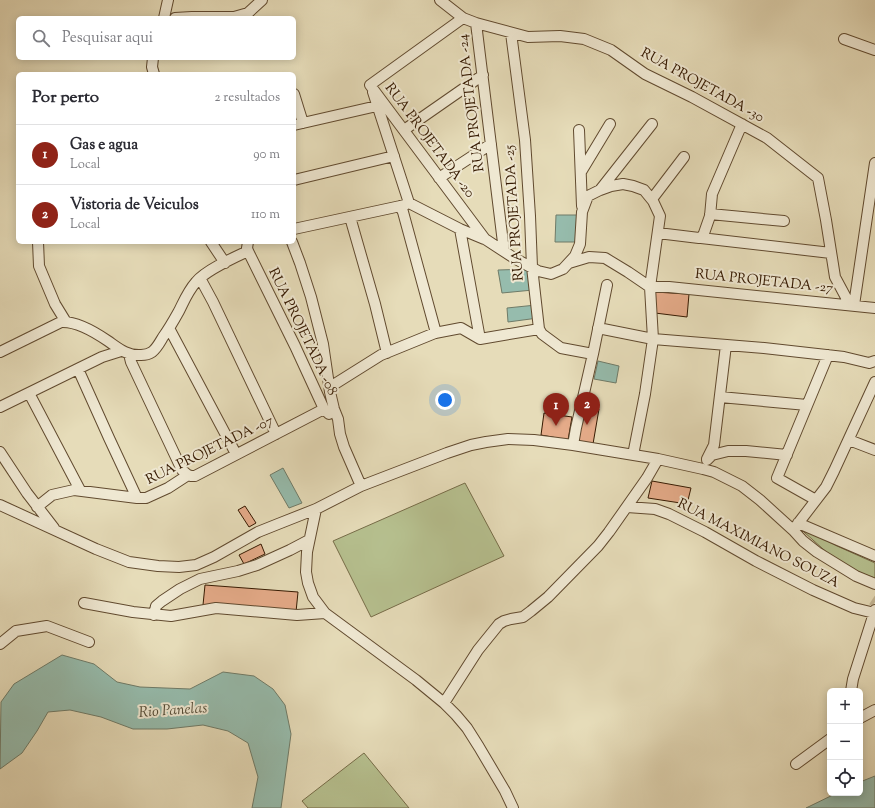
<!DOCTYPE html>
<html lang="pt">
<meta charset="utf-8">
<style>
:root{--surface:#fff;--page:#f7f7f7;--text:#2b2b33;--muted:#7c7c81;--line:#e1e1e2;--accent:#8f2418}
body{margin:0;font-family:"Sorts Mill Goudy",serif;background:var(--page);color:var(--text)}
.controls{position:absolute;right:12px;bottom:12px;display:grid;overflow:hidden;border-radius:6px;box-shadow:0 2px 10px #0003}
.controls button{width:36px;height:36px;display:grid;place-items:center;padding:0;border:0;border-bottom:1px solid var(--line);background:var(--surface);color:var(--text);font:20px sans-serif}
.you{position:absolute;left:445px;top:400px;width:14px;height:14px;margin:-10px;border:3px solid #fff;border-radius:50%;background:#1a73e8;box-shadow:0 0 0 6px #1a73e833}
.badge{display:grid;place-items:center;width:26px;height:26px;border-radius:50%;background:var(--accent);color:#fff;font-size:13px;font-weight:700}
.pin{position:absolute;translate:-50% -33px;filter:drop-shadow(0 1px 2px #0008)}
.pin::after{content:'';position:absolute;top:21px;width:14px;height:12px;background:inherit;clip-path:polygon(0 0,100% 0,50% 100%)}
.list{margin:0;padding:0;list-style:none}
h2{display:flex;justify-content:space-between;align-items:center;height:52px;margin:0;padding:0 16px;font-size:17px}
h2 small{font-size:13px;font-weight:400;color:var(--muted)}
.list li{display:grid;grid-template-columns:26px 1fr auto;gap:12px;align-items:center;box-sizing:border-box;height:60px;padding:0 16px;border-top:1px solid var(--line)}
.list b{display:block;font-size:15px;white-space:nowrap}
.list p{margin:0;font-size:13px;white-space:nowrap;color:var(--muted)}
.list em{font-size:13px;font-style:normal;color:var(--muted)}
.icon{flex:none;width:22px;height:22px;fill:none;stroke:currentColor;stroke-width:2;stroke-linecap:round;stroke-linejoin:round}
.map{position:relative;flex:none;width:875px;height:808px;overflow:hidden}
.search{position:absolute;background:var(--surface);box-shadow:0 2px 10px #0003;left:16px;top:16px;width:280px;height:44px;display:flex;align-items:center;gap:10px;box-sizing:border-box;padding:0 14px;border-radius:6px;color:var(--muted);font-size:15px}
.panel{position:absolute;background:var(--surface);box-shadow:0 2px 10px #0003;left:16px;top:72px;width:280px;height:172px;border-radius:6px}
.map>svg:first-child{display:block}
.green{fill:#b6c08f;stroke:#766c48}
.water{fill:#96bcad;stroke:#6f7b68}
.building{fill:#e5ab89;stroke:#351901}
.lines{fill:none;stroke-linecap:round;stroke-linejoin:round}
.minor-tunnel{stroke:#c3b594;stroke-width:10;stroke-dasharray:10 5;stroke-linecap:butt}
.minor-casing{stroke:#614a2f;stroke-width:12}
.minor{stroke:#efe8d2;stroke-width:10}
.labels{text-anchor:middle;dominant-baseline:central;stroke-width:4;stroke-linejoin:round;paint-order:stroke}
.street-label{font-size:14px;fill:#351901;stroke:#efe8d2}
.water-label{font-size:15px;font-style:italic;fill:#524a35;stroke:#efe8d2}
</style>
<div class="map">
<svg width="875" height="808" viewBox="0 0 875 808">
<rect width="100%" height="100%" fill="#e6dcb9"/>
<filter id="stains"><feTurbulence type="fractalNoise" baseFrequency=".005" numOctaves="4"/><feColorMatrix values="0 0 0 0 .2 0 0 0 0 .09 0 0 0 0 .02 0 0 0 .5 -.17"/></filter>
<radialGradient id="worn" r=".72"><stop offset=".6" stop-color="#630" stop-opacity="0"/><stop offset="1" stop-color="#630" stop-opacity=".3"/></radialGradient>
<path class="green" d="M465,483L504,556L371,617L333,541Z
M804,532H810L837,546L875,563V578L861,573L832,557Z
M364,753L409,808H308L302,801Z"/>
<path class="water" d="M556,215H579L578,242H555Z
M530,269L533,290L502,293L498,270Z
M536,305L538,318L508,322L507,308Z
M598,361L619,366L616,383L594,379Z
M283,468L302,503L289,508L270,475Z
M62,655L94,664L117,682L140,687L190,689L223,672L254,676L273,689L285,705L291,734L281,808H252L258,777L248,743L228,731L203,725L167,729H133L101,717L70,710L48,712L37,731L22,753L0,769L1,702L14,684Z
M875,776V808H806L837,793H860V782Z"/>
<path class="building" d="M654,292L689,294L687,317L655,313Z
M582,406L599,409L593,444L576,441Z
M544,413L572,417L568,440L541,435Z
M652,481L691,488L687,504L648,498Z
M245,506L256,523L249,527L238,510Z
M261,544L265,554L244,564L239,555Z
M205,585L298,592L296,612L203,605Z"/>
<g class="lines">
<path class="minor-tunnel" d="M872,600L875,602"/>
<defs>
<path id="minor" d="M440,0L463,18L476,23L528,37L560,36L584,39L611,50L645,74L692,97L767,138L818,178L826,220L835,277L850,305
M164,18L168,0
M175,18L192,17H234L248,13L262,0
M476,23L504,251
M511,33L525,140L530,216L532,267L539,329L542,334L561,348L593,354
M844,39L875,50
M153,58L152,67L154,74
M370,85L485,239L514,258L538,271L551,274L563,269L575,256L580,244L582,212L588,196L600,190L611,186L623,184L633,186L644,190L653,201L660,216L650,287L653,339L645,394L633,455
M370,85L463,18
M373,92L409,203L460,229L484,239
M294,94L303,123
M294,125L377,106
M404,130L483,75
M579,130L582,206
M581,172L610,124
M439,178L491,144
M294,180L394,156
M600,190L652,124
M652,199L684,157
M400,206L403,212L436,333
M710,214L784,221
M350,217L375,304L387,353
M294,229L405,205
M460,229L480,339
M658,233L699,238L703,236L710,216L712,194L742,124
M701,238L831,253
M38,242L39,266L55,304L66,322
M211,242L225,263
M292,242L300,263L311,297L323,344L330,392L334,409L338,419L340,434L344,447L361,486
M248,251L295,346L324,409L329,414
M569,263L589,257L605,258L628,272L650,287H669L875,308
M200,278L213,302L276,434
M854,305L875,163
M169,328L236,454
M598,328L653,339L764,348L844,357L869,363L875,361
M0,352L61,322C77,321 95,332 108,341C118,348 127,356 141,355C145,355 149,354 152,352C157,348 160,342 163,337C169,329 174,320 179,311C184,301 188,291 196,282C206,270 233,258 248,251L247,248L248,242
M129,354L131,362L182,470L188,475
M78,369L109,438L137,498
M330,387L381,355L435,333L461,328L480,339L539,329
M29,393L80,490
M720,397L807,405
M0,407L102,357L121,351
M849,440L875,450
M573,445L576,428L593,354L607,285
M0,452L27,493L54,528
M707,459L714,445L726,345
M707,460L712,455L728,451H746L787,455
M816,500L777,478L828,355
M0,505L96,549L129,562L158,566L179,567L196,565L214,557L258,532L278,524L316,509L361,486L447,453L471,445L486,442L508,439L534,440L573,445L658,459L703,469L714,472L742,486L760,500L793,530L803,541L817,552L856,576L875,584
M37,507L52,495L74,490L137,498H146L168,488L188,475L191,476H195L324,409
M627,507L655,509L669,514L705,532L756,561L813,590L854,608L874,613
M316,509L307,552L306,572L308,583L313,597L325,613L416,680L444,703L456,715L467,728L479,747L505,791L513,808
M798,523L875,556
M793,530L826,487L834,471L875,382
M84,603L133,612L171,616L216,608L297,615L325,613
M154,615L156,606L162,601L180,589L200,579L238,571L257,565L290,550L309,540
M0,644L16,631L47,626L89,642
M851,691L853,679L875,610
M444,703L478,650L499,624L504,621L511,619L523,617L531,611L548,597L598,546L609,532L647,478L658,459
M860,718L875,710
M796,764L830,739"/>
</defs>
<use href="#minor" class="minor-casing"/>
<use href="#minor" class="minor"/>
</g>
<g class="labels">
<g class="street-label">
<text transform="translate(702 86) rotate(29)">RUA PROJETADA -30</text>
<text transform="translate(472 103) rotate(-97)">RUA PROJETADA -24</text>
<text transform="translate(429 141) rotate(53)">RUA PROJETADA -20</text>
<text transform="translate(515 213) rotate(-94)">RUA PROJETADA -25</text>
<text transform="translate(764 282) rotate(6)">RUA PROJETADA -27</text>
<text transform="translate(302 332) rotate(64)">RUA PROJETADA -08</text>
<text transform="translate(210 451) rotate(-26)">RUA PROJETADA -07</text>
<text transform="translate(758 544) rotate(27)">RUA MAXIMIANO SOUZA</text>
</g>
<g class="water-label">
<text transform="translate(173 711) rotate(-4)">Rio Panelas</text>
</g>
</g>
<rect width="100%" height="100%" filter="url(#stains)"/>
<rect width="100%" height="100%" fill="url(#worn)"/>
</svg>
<div class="controls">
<button>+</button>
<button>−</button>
<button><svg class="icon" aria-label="locate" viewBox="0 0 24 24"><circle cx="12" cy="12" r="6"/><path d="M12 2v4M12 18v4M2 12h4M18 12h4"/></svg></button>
</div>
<div class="you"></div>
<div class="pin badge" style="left:556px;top:426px">1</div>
<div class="pin badge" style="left:587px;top:425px">2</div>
<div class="search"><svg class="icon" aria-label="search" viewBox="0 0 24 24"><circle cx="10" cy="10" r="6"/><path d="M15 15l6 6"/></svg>Pesquisar aqui</div>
<section class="panel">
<h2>Por perto<small>2 resultados</small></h2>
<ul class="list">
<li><span class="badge">1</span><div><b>Gas e agua</b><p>Local</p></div><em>90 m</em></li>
<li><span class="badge">2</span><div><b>Vistoria de Veiculos</b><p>Local</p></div><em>110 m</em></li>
</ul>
</section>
</div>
